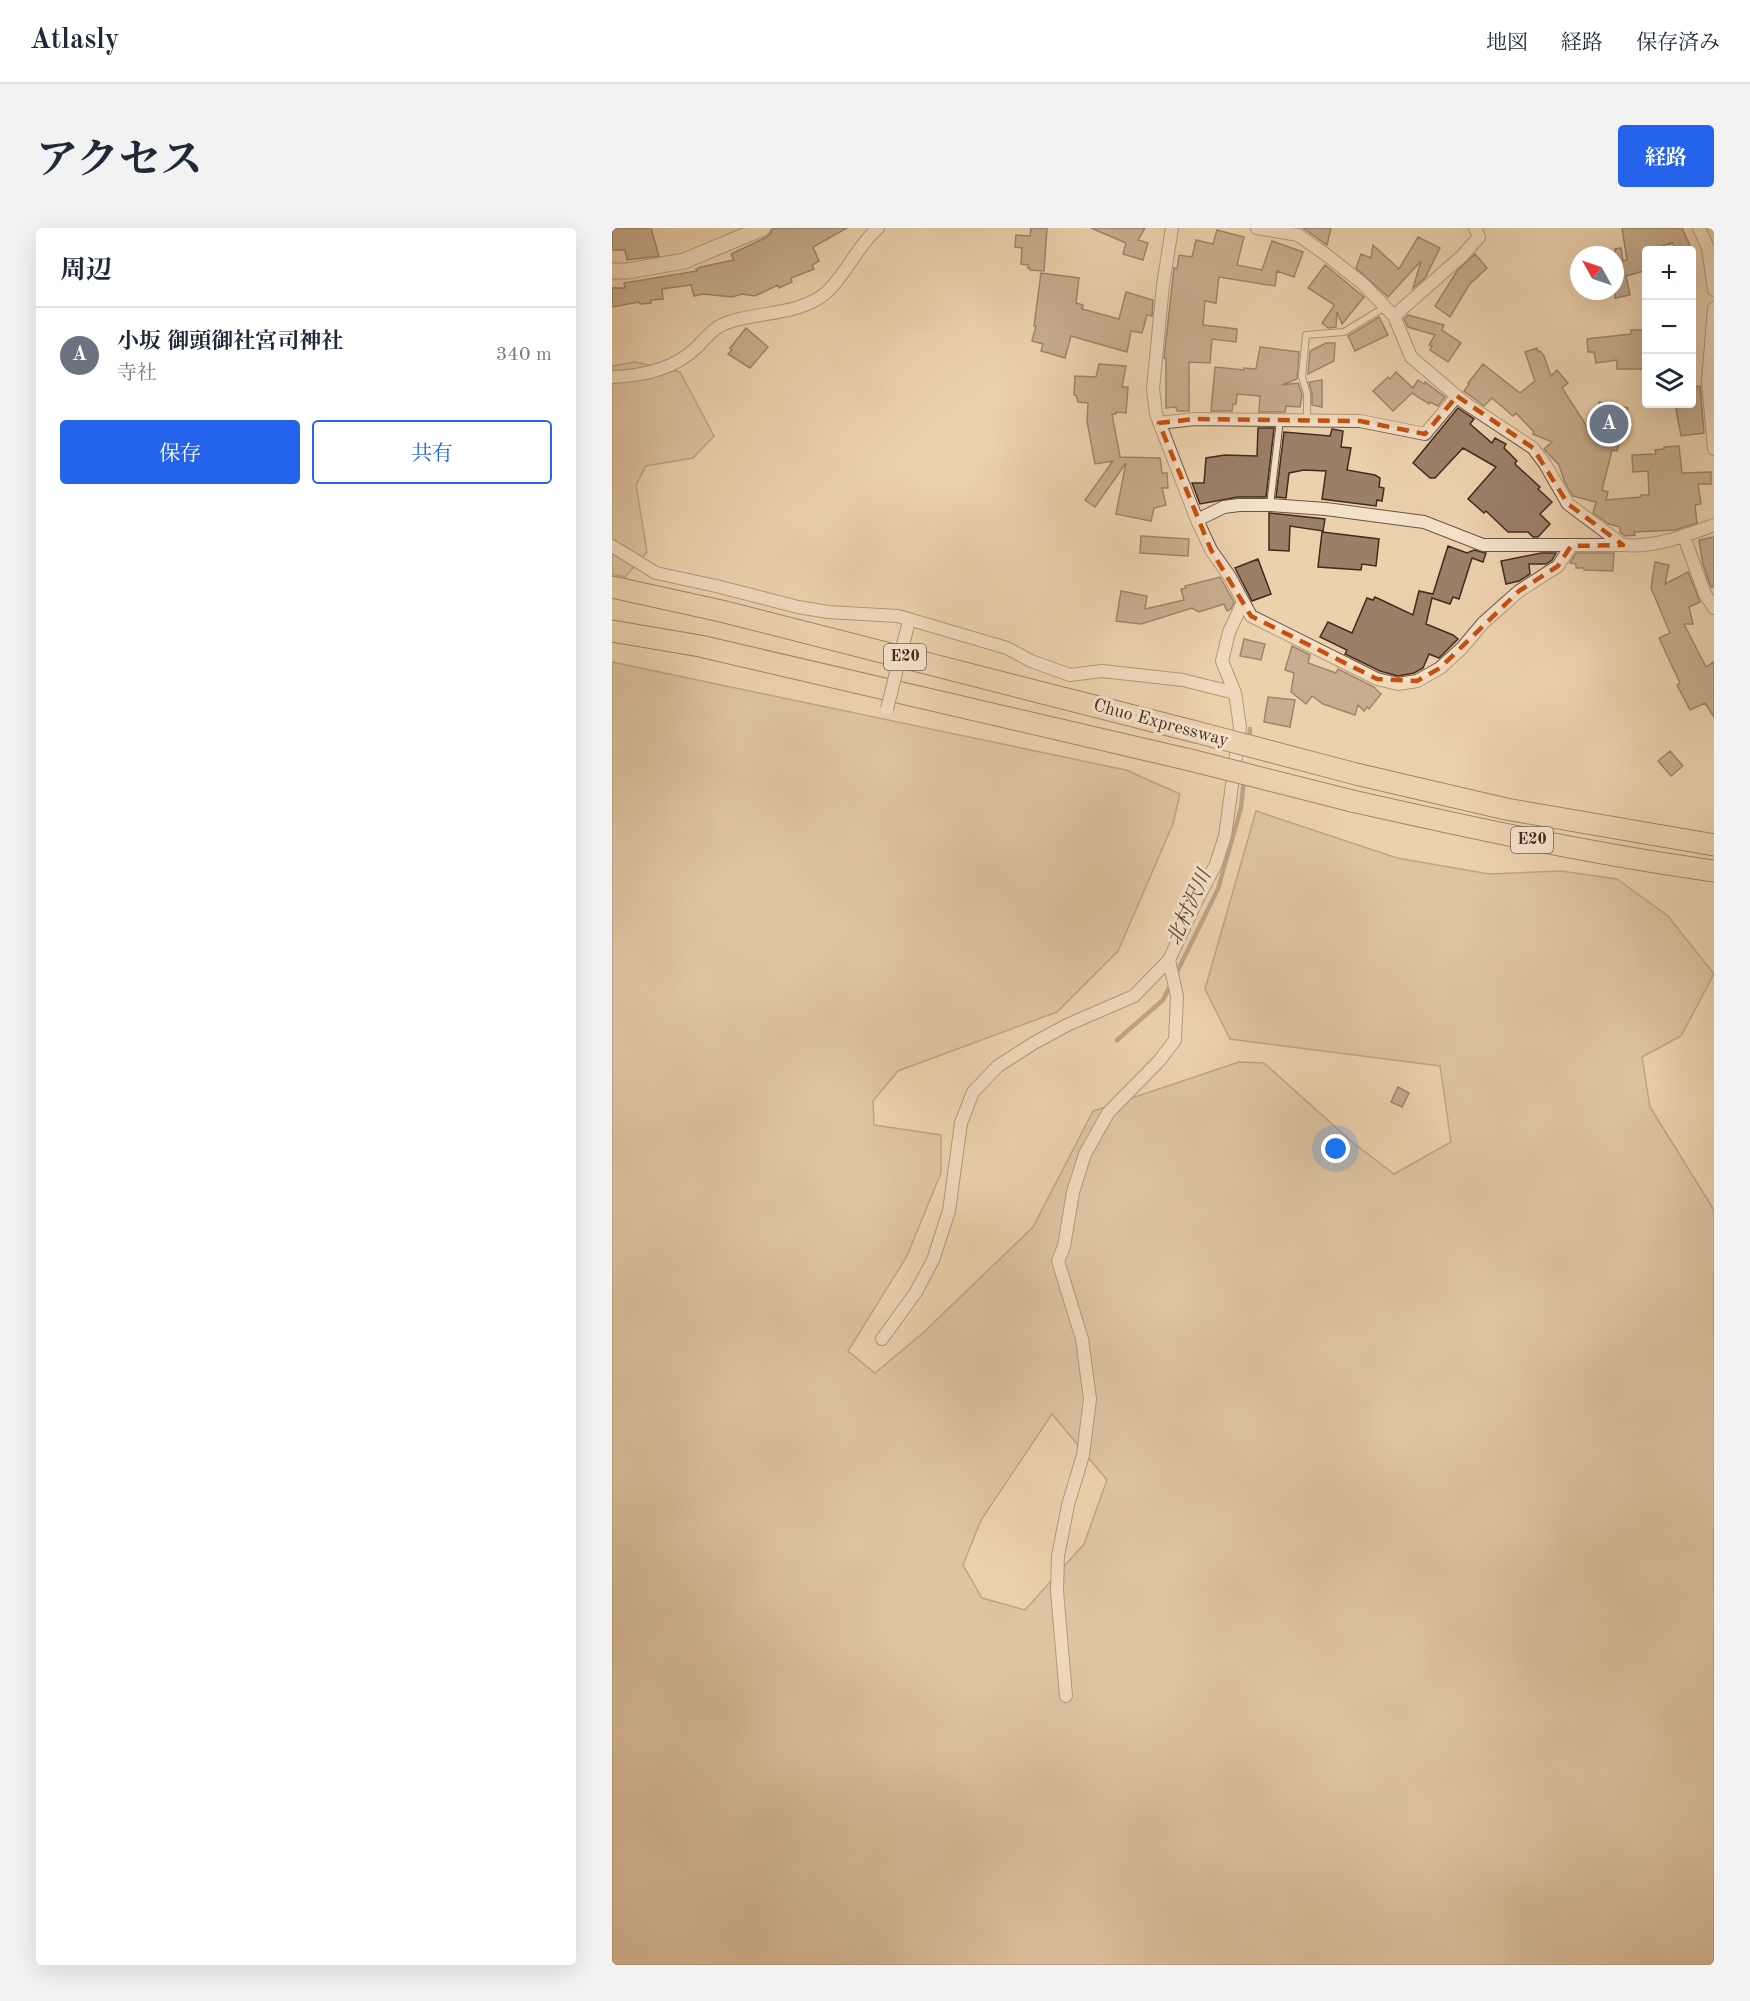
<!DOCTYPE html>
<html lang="ja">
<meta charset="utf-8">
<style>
:root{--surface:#fff;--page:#f2f2f3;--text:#1f2937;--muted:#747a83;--line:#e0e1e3;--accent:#2563eb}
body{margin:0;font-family:"Old Standard TT","Noto Serif JP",serif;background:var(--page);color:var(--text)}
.controls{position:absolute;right:18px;top:18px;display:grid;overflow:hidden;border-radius:6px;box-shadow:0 6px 24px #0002}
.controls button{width:54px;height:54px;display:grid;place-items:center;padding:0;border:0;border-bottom:2px solid var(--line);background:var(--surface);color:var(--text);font:30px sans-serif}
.compass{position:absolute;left:958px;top:18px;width:54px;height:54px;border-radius:50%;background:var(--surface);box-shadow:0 6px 24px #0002;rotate:310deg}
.you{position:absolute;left:724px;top:921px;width:21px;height:21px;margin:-15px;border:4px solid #fff;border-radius:50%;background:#1a73e8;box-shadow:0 0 0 9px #1a73e833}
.badge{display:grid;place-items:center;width:39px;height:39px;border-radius:50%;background:var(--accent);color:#fff;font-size:20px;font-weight:700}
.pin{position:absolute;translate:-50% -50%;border:3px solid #fff;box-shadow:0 2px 6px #0006}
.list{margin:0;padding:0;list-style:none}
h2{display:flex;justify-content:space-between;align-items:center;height:78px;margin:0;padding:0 24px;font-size:26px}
h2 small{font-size:20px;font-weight:400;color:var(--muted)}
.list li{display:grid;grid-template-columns:39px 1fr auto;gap:18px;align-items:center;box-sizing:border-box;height:96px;padding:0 24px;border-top:2px solid var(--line)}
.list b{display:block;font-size:22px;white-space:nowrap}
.list p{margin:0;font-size:20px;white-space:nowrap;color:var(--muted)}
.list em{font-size:20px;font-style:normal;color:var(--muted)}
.actions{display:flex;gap:12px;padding:18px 24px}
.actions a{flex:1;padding:14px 0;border:2px solid var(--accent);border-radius:6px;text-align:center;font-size:21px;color:var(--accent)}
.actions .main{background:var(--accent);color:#fff}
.icon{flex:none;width:33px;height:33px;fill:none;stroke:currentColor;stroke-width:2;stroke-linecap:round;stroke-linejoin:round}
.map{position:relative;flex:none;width:1102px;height:1737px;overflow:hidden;border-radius:6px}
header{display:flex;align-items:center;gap:36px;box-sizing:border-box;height:84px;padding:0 30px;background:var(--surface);border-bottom:2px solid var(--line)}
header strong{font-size:28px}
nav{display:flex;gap:33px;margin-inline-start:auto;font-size:21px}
.intro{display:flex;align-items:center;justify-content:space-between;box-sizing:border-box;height:144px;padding:0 36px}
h1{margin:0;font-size:42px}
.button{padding:15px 27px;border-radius:6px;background:var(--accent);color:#fff;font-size:21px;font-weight:700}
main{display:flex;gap:36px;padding:0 36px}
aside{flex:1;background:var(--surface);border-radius:6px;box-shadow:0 6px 24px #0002}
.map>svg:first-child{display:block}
.green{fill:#cfb495;stroke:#8a6e59;stroke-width:1.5;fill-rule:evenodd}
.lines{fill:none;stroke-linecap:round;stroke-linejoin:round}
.stream{stroke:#876c56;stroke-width:4.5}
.building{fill:#9b8068;stroke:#44291d;stroke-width:1.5}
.service-casing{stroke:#6e5341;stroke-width:8}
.minor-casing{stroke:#6e5341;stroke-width:14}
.tertiary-casing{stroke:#6e5341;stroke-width:17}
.motorway-casing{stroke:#44291d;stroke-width:23}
.service{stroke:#f3e1ca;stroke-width:6}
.minor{stroke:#f3e1ca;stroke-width:12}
.tertiary{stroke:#f3e1ca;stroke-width:15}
.motorway{stroke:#ecd1ad;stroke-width:21}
.minor-bridge-casing{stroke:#6e5341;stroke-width:14;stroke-linecap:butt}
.motorway-bridge-casing{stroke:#44291d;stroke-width:23;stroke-linecap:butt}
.minor-bridge{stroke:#f3e1ca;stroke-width:12}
.motorway-bridge{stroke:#ecd1ad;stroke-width:21}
.marked{fill:none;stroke:#c74f0f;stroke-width:4.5;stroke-dasharray:12 8;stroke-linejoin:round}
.labels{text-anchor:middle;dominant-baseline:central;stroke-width:6;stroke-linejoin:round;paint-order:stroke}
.shield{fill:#f3e1ca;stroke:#786051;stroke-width:1.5}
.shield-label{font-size:16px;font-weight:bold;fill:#44291d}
.street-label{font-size:18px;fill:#44291d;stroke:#f3e1ca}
.water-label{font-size:20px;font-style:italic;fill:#604535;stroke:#f3e1ca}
</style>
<header>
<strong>Atlasly</strong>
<nav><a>地図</a><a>経路</a><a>保存済み</a></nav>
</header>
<div class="intro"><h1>アクセス</h1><a class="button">経路</a></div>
<main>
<aside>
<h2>周辺<small></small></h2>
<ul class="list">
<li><span class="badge" style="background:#6b7280">A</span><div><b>小坂 御頭御社宮司神社</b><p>寺社</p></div><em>340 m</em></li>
</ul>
<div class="actions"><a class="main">保存</a><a>共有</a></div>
</aside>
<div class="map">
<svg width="1102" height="1737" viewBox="0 0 1102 1737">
<rect width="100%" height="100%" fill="#ecd1ad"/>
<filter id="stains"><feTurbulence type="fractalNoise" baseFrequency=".00333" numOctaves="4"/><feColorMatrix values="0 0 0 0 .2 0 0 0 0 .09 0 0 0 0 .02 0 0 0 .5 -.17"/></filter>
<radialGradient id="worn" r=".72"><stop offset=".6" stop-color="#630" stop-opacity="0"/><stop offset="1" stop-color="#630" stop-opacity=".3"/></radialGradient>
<path class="green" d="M23,134L68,144L102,208L81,230L34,238L24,257L35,324L13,349L0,346V138Z
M0,434L514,542L568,566L561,596L506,723L445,784L286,843L261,873L262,897L329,907V945L295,1028L236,1123L263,1145L311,1105L421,999L481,883L627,834L652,835L739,913L782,946L839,914L828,838L618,811L593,761L644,583L785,630L877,646L949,643L1005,651L1056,688L1102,746L1069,808L1030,829L1038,879L1102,982V1737H0ZM440,1186L495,1252L472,1316L413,1382L370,1370L351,1337L369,1292Z"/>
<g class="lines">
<path class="stream" d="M637,513L638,501
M564,746L606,661L629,580L632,551
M505,812L551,772L559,756"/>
</g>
<path class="building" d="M0,0H39L47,28L15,32L13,22H0Z
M161,0H235L201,19L207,33L200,37L202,41L179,50L180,54L167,60L166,57L143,68L130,66L120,69L91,66L82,68L79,57L50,61L51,71L39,72V75L28,76L27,74L0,79V60H13L12,55L85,43L84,41L89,39L122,32L119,26L155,9L159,5Z
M419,0H435L432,43L418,42V40H416V37L409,36L410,20L403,19L404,7L418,8Z
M479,0H533L526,12L536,15L531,32L511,26L514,15Z
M690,0H719L715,17L691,0Z
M1010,0H1070L1080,22H1063L1061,15L1058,16V15L1041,22H1035V26L1030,28L1033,38L1031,39L1032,43L1014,48L1018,67L1003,70V21L1009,20L1011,33L1015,32Z
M605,2L632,9L625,37L650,42L660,13L691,24L682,49L665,43L663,58L607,49L604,75L593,73L591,97L625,101L624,114L600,111L598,135L577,134V183H565L564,179L554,180V130H552L562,40L565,41L567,27L580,29L584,12L601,16Z
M806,9L828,20L813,50L801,60L809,33L776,69L744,40L749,26L759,30L761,17L787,41Z
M863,26L875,40L857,57L838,89L823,78L845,43Z
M713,37L752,69L730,96L725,84L724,99L716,100L710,95L722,78L721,76L696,60Z
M429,45L467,50L464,75L471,77L470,81L507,91L514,64L541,72L540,88L535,87L530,105L519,103L515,124L459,108L453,130L429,123L431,116L420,113L424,98H422Z
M796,87L832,97L830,102L849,115L836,134L818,122L820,118L817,117L823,107L796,99L792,91Z
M767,89L776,107L743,123L736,108Z
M134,100L156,119L138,140L116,126L120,122L118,120Z
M1019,102H1032L1033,141H1005V132L984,135L982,124H976L975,111L1019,106Z
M714,115H723L722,133L696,146L698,123Z
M648,119L687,124L685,151L670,157L686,155L690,167L688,179L674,178L673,184H647L648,168L625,166L624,176H621L620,183H599L603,139L632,142V140L644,141Z
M925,120L926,124L928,123L932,128L939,148L945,142L956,155L950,160L983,211L987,174L1016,180L1005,223L1000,222L990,262L996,264L994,272L1029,269V267H1037L1036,243L1021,244L1020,227L1044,226L1043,222L1052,221V219L1067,218L1070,245L1099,244V256H1086L1089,276L1083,277L1085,295L1063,302L1022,304L1023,307L1013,308L1008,304V299L997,296L981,285L984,274L961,268L953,255L947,237L932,221L940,214L921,206L922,204L904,185L901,188L880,170L872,178L852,163L857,156L856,155L871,136L908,165L923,153L913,124Z
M487,136L514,138L510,159H516L514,185L504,184V186H500L508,229L548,230L550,245H555L556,260H550L554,277L542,280L539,293L504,286L514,235L483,279L473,272L501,233L483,236L475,193L476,175L466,174L464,167H462L463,148L484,149Z
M784,144L801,160L806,152L812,156L813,154L833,169L826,178L818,174L817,176L800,165L781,183L761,163L776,149L778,151Z
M710,152V179L700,177V166L697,154Z
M1088,158L1092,205L1069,208L1063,176H1080V159Z
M846,180L862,191L858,196L880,215L883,210L894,216L892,220L905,233L903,235L904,237L928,259L926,261L940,274L928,286L938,296L926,309H921L916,304H896L874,283L872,285L856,271L884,239L851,220L823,250H818L801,235Z
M646,200H662L654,269H626L588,276L580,255H592L594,230L613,227L645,228Z
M720,201L731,203L729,219L739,220L735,242L763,247L768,250L767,259L772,260L770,273L765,272L764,278L710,271L714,243L692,242L677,245L674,270L664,269L672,204L718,208Z
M657,285L713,291L711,303L678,298L677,323L657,322Z
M710,304L767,311L764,338L750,336L749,342L706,339Z
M529,308L577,311L576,328L528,325Z
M1102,309V359H1099L1091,336L1087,312Z
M836,318L855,325L862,322L874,325L871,334L860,330L847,371L841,369L838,376L820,370L814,396L841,407L846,411L827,430L817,426L811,440L802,445L786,448L768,443L733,426L735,422L708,409L716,394L740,405L755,370L761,372L763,369L801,387L807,363L821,366Z
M929,325H944L940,332L934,336H917L918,346L907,353L894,356L889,333Z
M964,325H1002L1001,343L972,342V340H964V336L958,335Z
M646,331L659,366L640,373L623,340Z
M1043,334L1057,337L1053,356L1076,344L1088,374L1077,379L1081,396H1072L1094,439L1102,434V489L1093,475L1078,482L1065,457L1068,455L1047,410L1058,405L1039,360Z
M608,349L622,374L619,381L615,383L612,376L587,384L580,380L529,396L504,393L509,363L535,368L533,381L572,372L569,361L574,360L573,358Z
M632,411L653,416L649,432L628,428Z
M680,418L698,427L696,435L724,445L726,441L762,459L769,466L757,481L755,479L752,483L746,477L743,487L711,476L700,468L694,476L679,464L682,445L673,442Z
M656,469L683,472L678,499L652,494Z
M1058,523L1071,538L1059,548L1046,533Z
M786,859L797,865L790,879L779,874Z"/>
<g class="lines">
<defs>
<path id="service" d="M695,192V166L690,149L694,107L732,104L773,79
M658,277L668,192"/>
<path id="minor" d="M560,0L551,57L541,161L544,186L585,292L599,322L618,349L639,388L765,451L786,456L805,453L828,440L850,420L871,395L907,363L946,338L959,318
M645,0L686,7L713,26L750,55L782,88L799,129L853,175L921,220L933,236L956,276L1011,317
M1087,0L1096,20L1102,62
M1102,80L1096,153L1102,221
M782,88L850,28L867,9L863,0
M0,149C30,148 61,142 84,120C96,108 102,98 120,93C150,84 190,86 215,64C235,45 245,18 266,0
M547,195L583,191L748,193L813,206L845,168
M585,292L612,279L627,277H658L714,281L812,294L871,317H1011C1043,320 1072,308 1102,297
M1072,309L1093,366L1102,380
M0,318L44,345L104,358L186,379L216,384L286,388L395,420L419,433L458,447L490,443L571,452L623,465
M270,1111L304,1064L321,1032L337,983L349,895L361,864L386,838L422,815L455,797L522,768L557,732L584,674L604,636L613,608L628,499L623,465L610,433L617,404L631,374
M454,1468L445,1363L446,1328L456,1277L471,1227L478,1171L470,1111L446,1033L452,1018L461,964L473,926L496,885L547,833L563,812L565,768L557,732"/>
<path id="tertiary" d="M0,43H16L72,33L151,0"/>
<path id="motorway" d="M0,359L109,383L584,504
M0,403L88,418L578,532
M744,546L894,581L1102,617
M740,573C860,600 980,626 1102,643"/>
</defs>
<use href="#service" class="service-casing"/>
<use href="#minor" class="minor-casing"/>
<use href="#tertiary" class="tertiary-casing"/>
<use href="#motorway" class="motorway-casing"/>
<use href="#service" class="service"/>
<use href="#minor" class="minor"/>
<use href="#tertiary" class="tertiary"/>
<use href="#motorway" class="motorway"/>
<defs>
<path id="minor-bridge" d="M275,481L296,397"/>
<path id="motorway-bridge" d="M584,504L744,546
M578,532L740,573"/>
</defs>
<use href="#minor-bridge" class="minor-bridge-casing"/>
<use href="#motorway-bridge" class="motorway-bridge-casing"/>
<use href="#minor-bridge" class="minor-bridge"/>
<use href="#motorway-bridge" class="motorway-bridge"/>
</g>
<path d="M0 0H1102V1737H0ZM845,168L921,220L956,276L1011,317L959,318L946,338L907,363L828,440L805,453L765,451L639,388L599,322L547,195L583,191L748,193L813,206Z" fill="#ecd1ad" fill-opacity=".55" fill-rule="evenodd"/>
<path class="marked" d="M845,168L921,220L956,276L1011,317L959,318L946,338L907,363L828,440L805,453L765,451L639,388L599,322L547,195L583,191L748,193L813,206Z"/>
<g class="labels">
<g class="shield">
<rect x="272" y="416" width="42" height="26" rx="4.5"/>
<rect x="899" y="599" width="42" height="26" rx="4.5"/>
</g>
<g class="shield-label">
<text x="293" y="429">E20</text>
<text x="920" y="612">E20</text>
</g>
<g class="street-label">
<text transform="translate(549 495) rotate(15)">Chuo Expressway</text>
</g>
<g class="water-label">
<text transform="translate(578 680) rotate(-66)">北村沢川</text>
</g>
</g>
<rect width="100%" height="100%" filter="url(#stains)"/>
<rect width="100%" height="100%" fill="url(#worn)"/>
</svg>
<div class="controls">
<button>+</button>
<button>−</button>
<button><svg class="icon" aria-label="layers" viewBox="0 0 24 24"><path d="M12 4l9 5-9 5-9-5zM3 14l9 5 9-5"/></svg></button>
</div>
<svg class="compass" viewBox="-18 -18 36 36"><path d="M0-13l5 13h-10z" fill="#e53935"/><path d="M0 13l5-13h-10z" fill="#747a83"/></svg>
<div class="you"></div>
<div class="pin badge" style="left:997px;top:196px;background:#6b7280">A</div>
</div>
</main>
